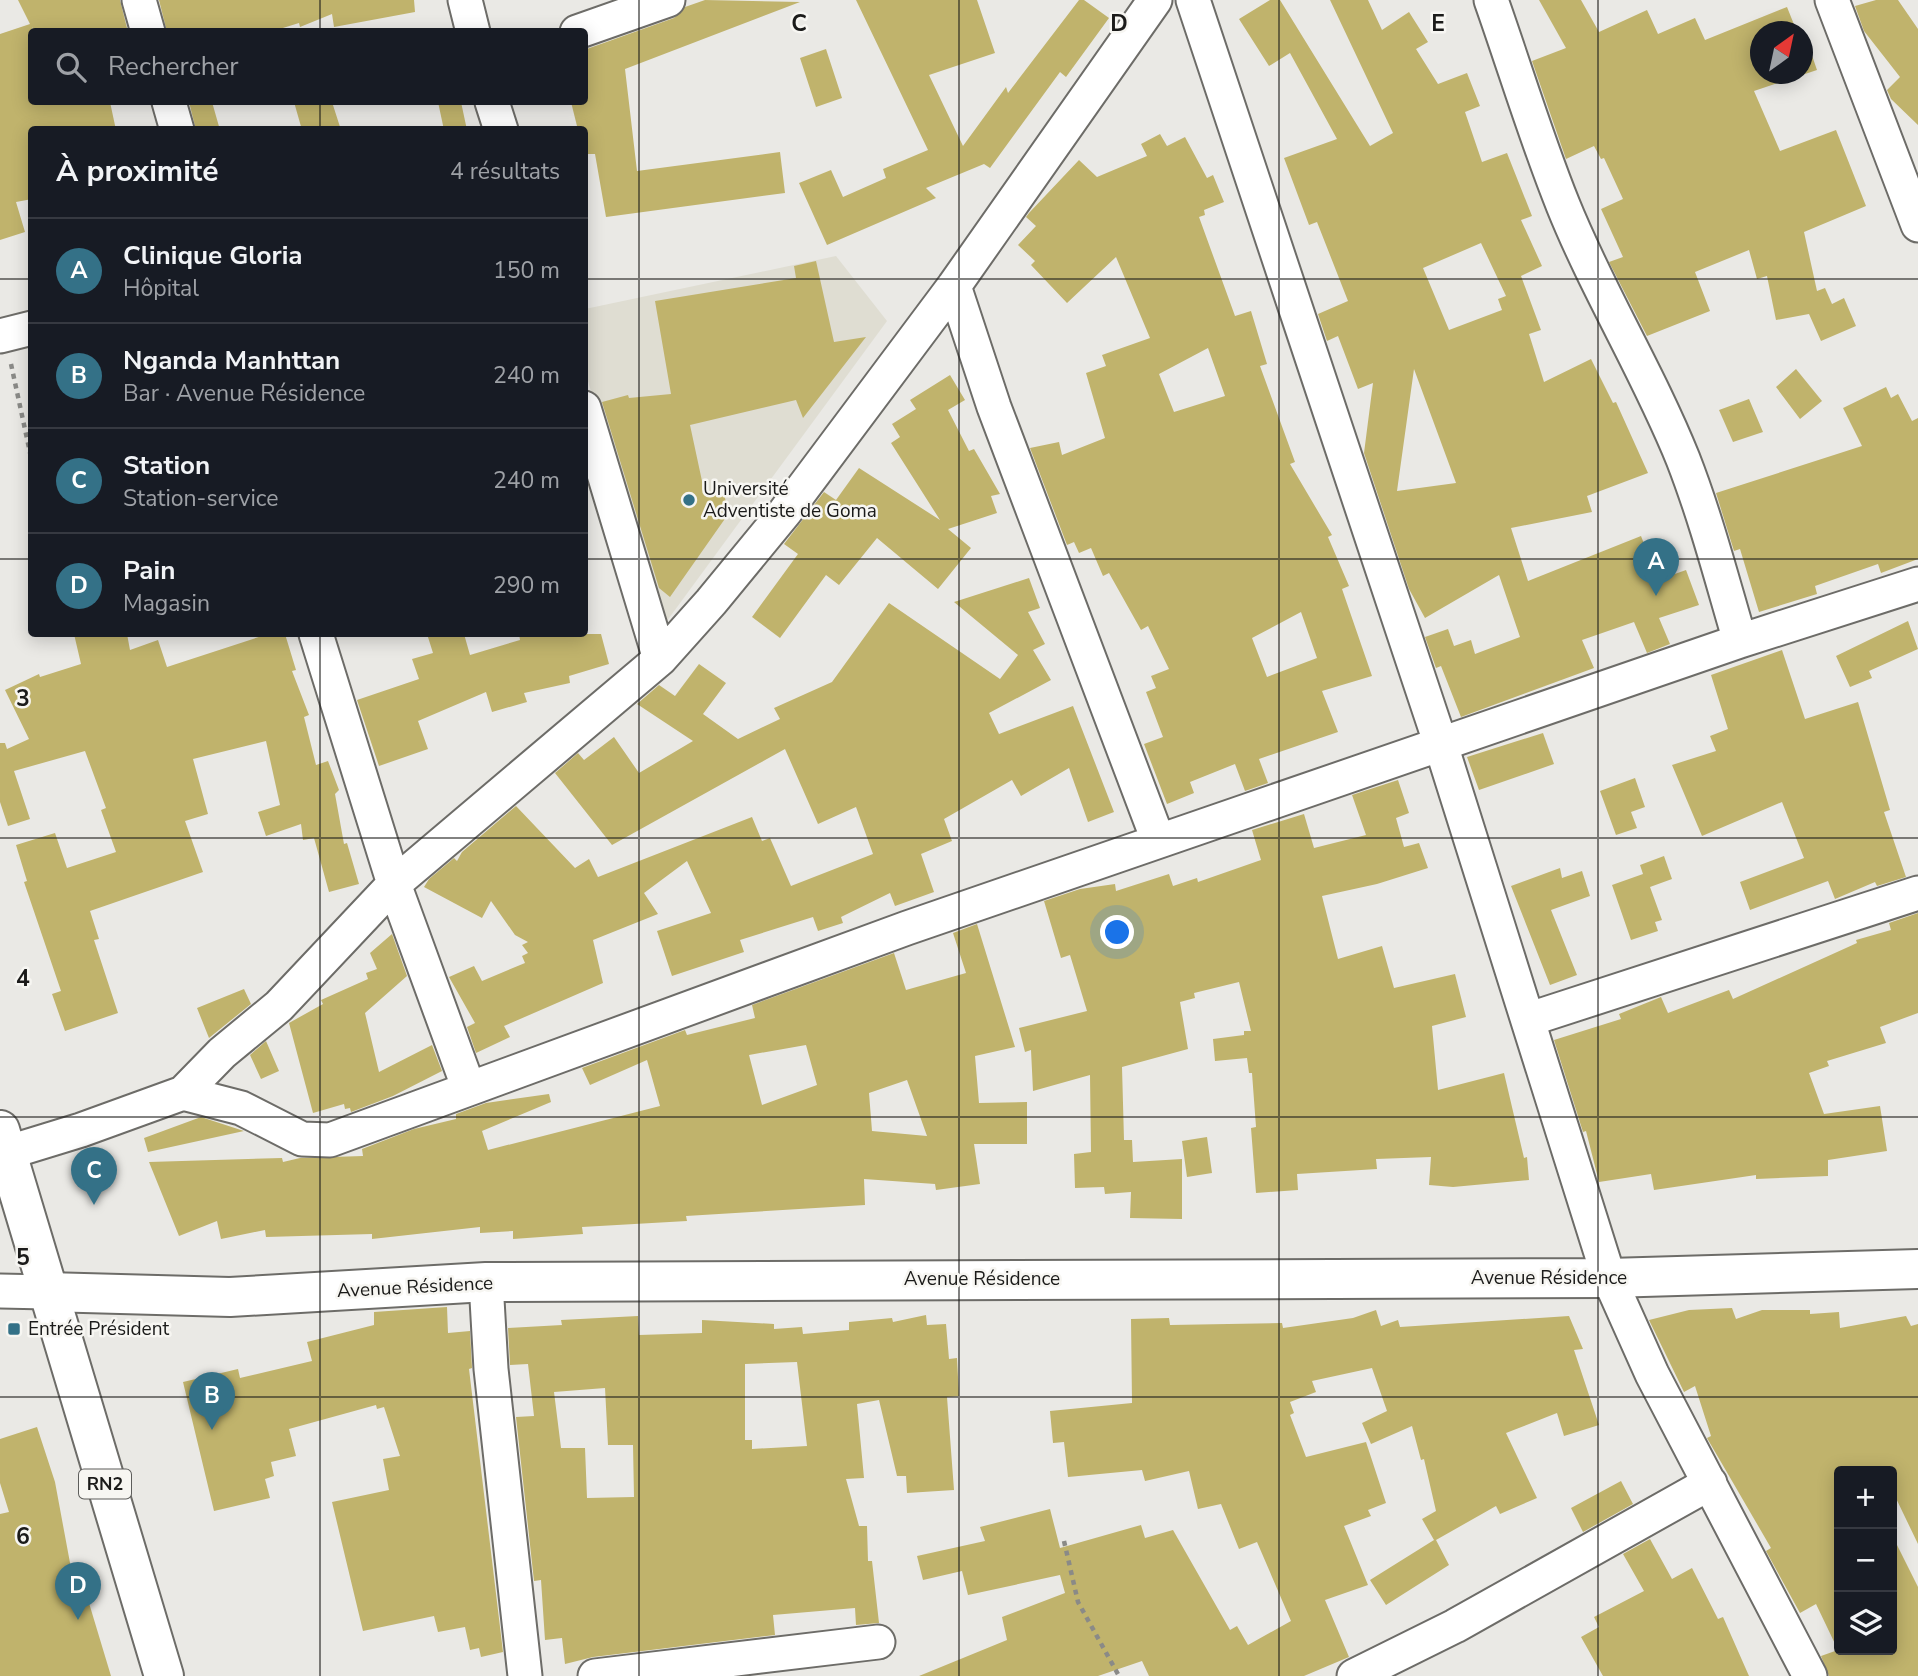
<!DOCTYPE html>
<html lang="fr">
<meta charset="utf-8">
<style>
:root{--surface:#171b24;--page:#242831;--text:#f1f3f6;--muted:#9ea1a6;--line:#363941;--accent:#347187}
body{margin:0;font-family:"Nunito Sans",sans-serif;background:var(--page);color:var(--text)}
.controls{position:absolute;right:21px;bottom:21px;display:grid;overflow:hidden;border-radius:7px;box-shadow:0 4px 18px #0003}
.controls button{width:63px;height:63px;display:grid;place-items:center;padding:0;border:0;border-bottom:2px solid var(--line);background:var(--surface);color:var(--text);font:35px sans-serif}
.compass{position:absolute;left:1750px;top:21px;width:63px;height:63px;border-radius:50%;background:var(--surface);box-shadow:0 4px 18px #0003;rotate:33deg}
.you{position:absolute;left:1118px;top:933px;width:24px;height:24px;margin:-18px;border:5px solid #fff;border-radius:50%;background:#1a73e8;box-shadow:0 0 0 10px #1a73e833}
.badge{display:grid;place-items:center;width:46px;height:46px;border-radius:50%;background:var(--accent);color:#fff;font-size:23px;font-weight:700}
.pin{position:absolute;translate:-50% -58px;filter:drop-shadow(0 2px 4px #0008)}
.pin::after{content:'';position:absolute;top:37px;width:24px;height:21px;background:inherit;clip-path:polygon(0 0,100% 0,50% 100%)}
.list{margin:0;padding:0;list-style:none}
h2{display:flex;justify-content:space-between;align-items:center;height:91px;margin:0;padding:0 28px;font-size:30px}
h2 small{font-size:23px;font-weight:400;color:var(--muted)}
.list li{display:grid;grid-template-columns:46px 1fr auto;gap:21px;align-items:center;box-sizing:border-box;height:105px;padding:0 28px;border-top:2px solid var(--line)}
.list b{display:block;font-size:26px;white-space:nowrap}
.list p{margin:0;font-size:23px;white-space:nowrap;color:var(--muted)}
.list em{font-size:23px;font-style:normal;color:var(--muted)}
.icon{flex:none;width:38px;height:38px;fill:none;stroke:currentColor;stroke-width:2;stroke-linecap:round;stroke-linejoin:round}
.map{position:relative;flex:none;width:1918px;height:1676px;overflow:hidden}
.search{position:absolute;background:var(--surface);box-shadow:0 4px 18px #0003;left:28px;top:28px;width:560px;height:77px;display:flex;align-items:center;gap:18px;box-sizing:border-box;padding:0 24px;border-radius:7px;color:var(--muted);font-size:26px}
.panel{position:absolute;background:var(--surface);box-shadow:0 4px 18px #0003;left:28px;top:126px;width:560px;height:511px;border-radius:7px}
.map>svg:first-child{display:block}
.built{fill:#dfddd2}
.building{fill:#c0b36c;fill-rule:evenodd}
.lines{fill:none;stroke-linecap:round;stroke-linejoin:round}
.minor-casing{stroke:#6d6c68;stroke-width:37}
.major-casing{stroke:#6d6c68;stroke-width:42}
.highway-casing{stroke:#6d6c68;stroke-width:42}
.path{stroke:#8a8a87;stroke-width:4.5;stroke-dasharray:5 5;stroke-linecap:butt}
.minor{stroke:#fff;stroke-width:33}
.major{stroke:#fff;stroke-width:38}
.highway{stroke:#fff;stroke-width:38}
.grid{fill:none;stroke:#1b1b1a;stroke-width:2;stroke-opacity:0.55}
.poi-dot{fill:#347187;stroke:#f7f6f2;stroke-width:2.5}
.labels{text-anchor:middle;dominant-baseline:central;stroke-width:5;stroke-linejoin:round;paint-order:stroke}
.shield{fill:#f7f6f2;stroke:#5d5d5b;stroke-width:2}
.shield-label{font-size:18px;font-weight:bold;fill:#1b1b1a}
.poi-label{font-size:19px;fill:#1b1b1a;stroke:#f7f6f2;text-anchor:start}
.street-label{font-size:19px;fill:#1b1b1a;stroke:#f7f6f2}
.grid-label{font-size:23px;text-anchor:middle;font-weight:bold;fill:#1b1b1a;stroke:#f7f6f2;stroke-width:5;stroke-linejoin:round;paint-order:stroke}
</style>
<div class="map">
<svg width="1918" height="1676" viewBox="0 0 1918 1676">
<rect width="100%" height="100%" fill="#eae9e5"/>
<path class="built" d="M836,256L887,321L661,629L585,371V309Z"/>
<path class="building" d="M18,0H120L128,32H34L32,27V102H110L116,130H32V199L16,202L25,232L0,240V34L30,24Z
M159,0H414L415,12L334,27L332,14L300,27L299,23L270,32H167Z
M705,0L800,2L625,69L637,171L780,152L785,193L606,217L595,154H584V130H578L571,102H584V50L674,18L685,7Z
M856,0H977L995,53L929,75L963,146L1006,87L1008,93L1079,0H1084L1109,18L1066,77L1060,72L990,168L984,164L926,188L936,198L827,245L799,183L831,170L843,197L886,178L883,169L928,150Z
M1270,0H1280L1370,146L1393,133L1330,0H1368L1382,30L1409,12L1428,42L1416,49L1438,84L1467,73L1480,106L1465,112L1482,162L1507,153L1532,216L1521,220L1542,266L1521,276L1541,330L1529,334L1544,382L1591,359L1613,403L1616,402L1648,473L1587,496L1592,512L1511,528L1528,581L1641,536L1658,580L1686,570L1699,605L1659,618L1670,644L1647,653L1634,622L1582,640L1594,668L1461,717L1441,666L1436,668L1425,637L1448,629L1454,646L1471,640L1475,654L1520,637L1499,575L1425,618L1409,589L1364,453L1373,383L1358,389L1338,336L1327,341L1318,314L1348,301L1317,222L1309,225L1284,158L1337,139L1290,53L1269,66L1239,19ZM1481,243L1506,296L1498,299L1502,310L1449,330L1423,268ZM1414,369L1456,483L1397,491Z
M1539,0H1581L1599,32L1647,10L1658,34L1695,18L1705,40L1787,7L1797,32H1760V74H1802V44H1808L1817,70L1754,91L1780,151L1836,130L1866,206L1804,232L1817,291L1825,288L1832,304L1844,298L1856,326L1821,341L1809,314L1776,320L1767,276L1757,279L1749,250L1695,272L1710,311L1647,336L1609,262L1623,257L1601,209L1623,199L1604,158L1601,159L1594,146L1566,159L1532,61L1566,48Z
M1876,0H1898L1918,29V125L1891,99L1887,90L1900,77L1864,31L1855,6Z
M826,49L842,98L816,107L800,58Z
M189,102H212L220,130H196Z
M294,102H332L341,130H302Z
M438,102H461L467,130H444Z
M1160,134L1167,146L1185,137L1207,178L1213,175L1224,202L1204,210L1205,215L1199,217L1235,316L1251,311L1267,364L1260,366L1295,462L1290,464L1332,535L1328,537L1349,586L1342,589L1372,676L1322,691L1338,732L1259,759L1268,783L1245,791L1235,764L1190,782L1194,793L1167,804L1144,744L1163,737L1146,692L1156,688L1151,676L1169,669L1148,626L1141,630L1109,573L1103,576L1091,548L1079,553L1074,542L1067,545L1030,448L1059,442L1062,455L1105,438L1086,373L1106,366L1102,355L1150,338L1116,257L1067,303L1031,265L1035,261L1018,245L1036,226L1026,217L1029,213L1079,160L1097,177L1147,156L1141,144ZM1208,348L1225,396L1174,412L1159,374ZM1301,612L1317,658L1267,677L1252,638Z
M816,261L834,342L866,337L803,418L796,400L690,425L705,495L723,491L729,513L670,597L659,588L602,402L628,395L629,398L671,394L655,301L796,278L794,266Z
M1796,369L1822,401L1800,419L1776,387Z
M950,375L965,400L948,410L969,451L974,449L1000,494L991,496L997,513L948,529L971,548L938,589L877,538L839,585L826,575L780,638L752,617L798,554L784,544L824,492L836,500L859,468L940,520L891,443L900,437L892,424L916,409L910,400Z
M1886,387L1891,398L1898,394L1912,421L1918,418V559L1881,573L1878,564L1815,586L1817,594L1759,612L1740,549L1734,551L1716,493L1862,446L1843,408Z
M1749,399L1763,432L1733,442L1719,410Z
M1029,578L1040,608L1028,612L1045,644L1033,650L1051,680L989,713L999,734L1073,706L1114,812L1088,822L1069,768L1021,796L1012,780L944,819L952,841L921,854L934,892L895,906L890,893L841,917L843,923L818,931L813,917L740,940L744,952L672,976L657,931L711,913L687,861L644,893L658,914L593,940L603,983L504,1026L510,1037L476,1053L467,1027L475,1023L449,977L474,966L482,981L525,963L522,956L528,953L522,945L528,942L515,935L491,901L482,918L424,887L429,879L454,858L457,861L462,852L516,806L575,868L589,859L598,877L752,817L762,841L770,838L791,886L873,854L856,807L818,824L785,749L612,845L555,773L578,753L584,760L614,737L639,773L693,741L637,704L659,685L675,696L699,664L726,683L703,714L738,739L780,719L774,708L832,682L889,603L1000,679L1018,655L954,602Z
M1908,621L1918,649L1869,671L1872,678L1850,687L1836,656Z
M74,634H127L130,650L158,640L167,667L268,634H285L296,670L292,671L309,715L304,717L316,765L328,761L339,790L335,794L344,844L347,843L359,884L329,892L314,838L303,840L301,824L266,836L258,812L280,805L266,741L193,759L208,814L185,821L203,872L90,911L99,939L94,940L118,1013L65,1031L52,994L61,991L24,882L27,881L16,845L55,833L67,868L116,852L101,810L106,808L85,751L14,771L30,819L8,826L0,802V743H5L7,749L29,739L5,690L39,674L40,677L81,664Z
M427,634H464L470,655L520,640L519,634H601L609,664L569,676L570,683L524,693L527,702L492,712L486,692L418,721L428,749L379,766L357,700L419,679L412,659L433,653Z
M1782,650L1805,719L1858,702L1890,810L1884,812L1906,877L1877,886L1875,882L1835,899L1828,881L1750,910L1740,882L1804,858L1782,802L1702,836L1672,765L1716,751L1710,736L1728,729L1711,675Z
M1543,733L1554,764L1479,790L1467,757Z
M1635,778L1645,807L1631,812L1637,828L1616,835L1600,791Z
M1398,780L1409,813L1396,818L1404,847L1419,843L1428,868L1377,884L1322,896L1338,959L1382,946L1394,988L1455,974L1466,1017L1432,1026L1438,1090L1504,1073L1524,1158L1527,1157L1529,1180L1453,1187L1429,1185L1431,1157L1376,1159L1377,1169L1297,1174L1298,1190L1256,1193L1251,1128L1256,1127L1252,1073H1249L1247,1058L1215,1061L1213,1039L1244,1035V1031H1251L1239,982L1194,993L1195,998L1180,1002L1188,1049L1122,1067L1124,1140H1132L1133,1162L1182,1159V1219L1130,1218L1131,1192L1105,1194L1104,1187L1075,1188L1074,1154L1091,1152L1090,1075L1033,1091L1031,1050L1025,1052L1019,1028L1087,1011L1070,955L1061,958L1044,901L1080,889L1115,884L1116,891L1169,874L1173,886L1197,878L1198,882L1261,860L1252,830L1304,814L1314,848L1366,835L1352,795Z
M1664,856L1672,879L1650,887L1662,920L1655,922L1658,931L1631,940L1612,885L1643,874L1640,865Z
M1560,868L1562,878L1582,871L1590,896L1551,910L1577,975L1550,985L1511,886Z
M1918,913V1013L1880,1027L1886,1043L1827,1061L1829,1066L1809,1073L1824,1114L1880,1106L1887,1151L1828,1160V1176L1756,1179V1175L1654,1190L1651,1174L1599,1182L1586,1131L1583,1132L1554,1040L1621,1019L1619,1014L1661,997L1668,1013L1729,990L1733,999L1857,943L1856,940L1891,930L1889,923Z
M977,924L1015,1047L975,1056L979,1103L1027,1102V1144H974L980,1184L936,1190L935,1184L864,1179L865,1205L686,1216L687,1221L582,1227L583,1234L513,1239V1231L480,1233V1227L372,1239V1234L266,1237L265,1230L221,1239L217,1221L179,1236L149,1162L282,1158L283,1162L300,1158L363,1156L362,1149L414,1129L456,1119V1114L486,1103L549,1094L551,1102L482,1131L488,1150L660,1106L647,1060L590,1085L582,1068L685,1030L687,1035L755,1018L752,1005L894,953L906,990L966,973L953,933ZM806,1045L817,1085L762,1105L749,1055ZM907,1080L927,1136L872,1131L869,1093Z
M392,934L407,976L365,1013L379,1072L432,1045L442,1071L393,1096L351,1112L350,1108L345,1109L344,1104L313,1113L289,1023L323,1004L321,1000L368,979L366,973L377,969L370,953Z
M244,989L251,1004L209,1038L197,1008Z
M266,1041L279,1071L261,1079L250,1055Z
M201,1117L244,1131L148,1152L144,1138Z
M1207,1137L1212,1173L1187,1177L1182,1141Z
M447,1307L448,1333L470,1331L472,1368L469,1369L503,1652L481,1657L479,1648L470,1650L465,1627L438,1632L434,1616L363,1631L332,1502L389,1490L383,1459L400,1456L384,1407L377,1409L376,1405L289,1429L296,1456L271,1462L274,1476L265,1479L270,1498L214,1511L183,1382L238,1369L240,1378L312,1361L307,1342L374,1325V1312Z
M1732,1308L1736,1319L1762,1310H1810V1314L1839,1312L1840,1328L1906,1316L1911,1326L1918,1324V1544L1892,1490V1471H1839V1650H1892V1535L1918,1587V1676H1829L1821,1656L1838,1650L1816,1604L1800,1613L1766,1551L1771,1548L1707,1438L1711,1436L1695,1386L1684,1392L1649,1320L1689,1310Z
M1376,1310L1381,1326L1398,1320L1400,1327L1569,1316L1583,1349L1574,1350L1599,1425L1564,1436L1557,1413L1506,1433L1537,1498L1500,1514L1496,1506L1436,1540L1449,1565L1386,1605L1370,1580L1434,1540L1422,1519L1436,1511L1424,1459L1421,1460L1412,1426L1371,1444L1362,1423L1387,1411L1372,1368L1312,1381L1316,1392L1290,1402L1294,1413L1290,1415L1306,1457L1366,1442L1386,1503L1368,1510L1371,1516L1344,1526L1368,1585L1325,1600L1349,1657L1304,1676H1149L1142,1661L1098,1676H919L1007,1640L1002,1617L1065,1593L1060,1575L968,1595L962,1571L923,1580L917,1556L985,1541L980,1527L1050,1509L1060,1548L1141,1525L1145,1538L1173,1530L1230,1630L1237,1626L1248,1645L1291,1621L1257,1542L1239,1549L1221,1504L1198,1509L1189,1471L1145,1481L1142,1470L1068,1477L1064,1442L1053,1443L1050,1411L1132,1403L1131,1319L1169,1318L1170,1325L1282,1323L1283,1328L1353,1318Z
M926,1315L927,1325L946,1324L949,1359L957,1358L959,1396L947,1397L954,1490L907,1493L906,1476H897L879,1400L857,1404L864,1478L846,1479L859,1526H867L868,1561H872L879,1623L856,1625L855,1608L773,1615L775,1635L593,1657L565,1664L562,1638L545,1640L541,1580L534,1581L516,1417L534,1416L528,1364L510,1365L508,1328L562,1325L561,1320L638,1316L639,1335L702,1333V1320L774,1324V1329L802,1327L803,1334L849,1330V1322L892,1318L893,1322ZM797,1362L807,1446L752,1449V1440H745V1364ZM605,1388L608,1445H633L634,1497L587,1498L585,1448H561L554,1392Z
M37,1427L55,1482L78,1606L89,1603L111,1676H0V1514L9,1512L0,1483V1439Z
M1621,1481L1633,1504L1583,1532L1571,1508Z
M1650,1539L1672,1579L1692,1568L1718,1619L1723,1617L1749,1676H1603L1581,1637L1599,1627L1594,1617L1644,1591L1623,1554Z"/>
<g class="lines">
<defs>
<path id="minor" d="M139,0L148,32
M465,0L473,32
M1193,0L1441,745L1609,1278L1652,1374L1810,1676
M1491,0C1515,68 1536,138 1563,205C1598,292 1648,372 1683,459C1706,518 1722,580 1740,641
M1832,0L1918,225
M577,32L668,0
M169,102L177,130
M492,102L501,130
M954,286L994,407L1158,840
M0,336L32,328
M584,408L660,659
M316,634L394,884L469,1089
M1530,1019L1918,893
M183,1093L241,1108L302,1139L330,1140L907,928L1740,641L1918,584
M6,1153L81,1130L183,1093L222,1053L279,1006L394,884L660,659L711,602L785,512L954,286L1155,0
M486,1282L491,1369L525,1676
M0,1291L47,1292
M595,1676L878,1642
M1354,1676L1455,1626L1710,1483"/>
<path id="major" d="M47,1292L230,1297L486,1282L1609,1278L1918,1269"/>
<path id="highway" d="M0,1130L164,1676"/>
</defs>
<use href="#minor" class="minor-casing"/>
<use href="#major" class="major-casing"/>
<use href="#highway" class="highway-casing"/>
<path class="path" d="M11,364L32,462
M1064,1541L1078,1602L1119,1676"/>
<use href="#minor" class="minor"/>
<use href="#major" class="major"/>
<use href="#highway" class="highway"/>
</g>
<path class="grid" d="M320,0V32M639,0V1676M959,0V1676M1279,0V1676M1598,0V1676M320,102V130M0,279H32M584,279H1918M0,559H32M584,559H1918M320,634V1676M0,838H1918M0,1117H1918M0,1397H1918"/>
<g class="poi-dot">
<circle cx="689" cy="500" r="7"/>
<rect x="7" y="1322" width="14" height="14" rx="3.5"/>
</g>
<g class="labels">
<rect class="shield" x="79" y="1469.5" width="52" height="29" rx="5"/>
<g class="shield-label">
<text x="105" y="1484">RN2</text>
</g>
<g class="poi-label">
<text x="703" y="489">Université<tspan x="703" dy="22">Adventiste de Goma</tspan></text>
<text x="28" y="1329">Entrée Président</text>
</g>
<g class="street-label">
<text x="1549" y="1278">Avenue Résidence</text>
<text x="982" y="1279">Avenue Résidence</text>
<text transform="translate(415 1287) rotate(-3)">Avenue Résidence</text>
</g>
</g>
<g class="grid-label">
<text x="799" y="31">C</text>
<text x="1119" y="31">D</text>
<text x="1438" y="31">E</text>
<text x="23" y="706">3</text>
<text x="23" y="986">4</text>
<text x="23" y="1265">5</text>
<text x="23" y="1544">6</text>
</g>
</svg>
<div class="controls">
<button>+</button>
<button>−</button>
<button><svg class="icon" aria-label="layers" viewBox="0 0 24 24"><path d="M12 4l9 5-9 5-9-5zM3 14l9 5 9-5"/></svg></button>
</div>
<svg class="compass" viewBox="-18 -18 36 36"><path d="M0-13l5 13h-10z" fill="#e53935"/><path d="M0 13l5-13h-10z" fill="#9ea1a6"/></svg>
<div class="you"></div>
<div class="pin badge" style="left:1656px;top:596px">A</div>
<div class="pin badge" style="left:212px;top:1430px">B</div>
<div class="pin badge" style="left:94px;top:1205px">C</div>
<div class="pin badge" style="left:78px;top:1620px">D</div>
<div class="search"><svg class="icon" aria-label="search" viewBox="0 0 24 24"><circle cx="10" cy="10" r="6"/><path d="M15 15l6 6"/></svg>Rechercher</div>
<section class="panel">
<h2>À proximité<small>4 résultats</small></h2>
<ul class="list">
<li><span class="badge">A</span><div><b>Clinique Gloria</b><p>Hôpital</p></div><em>150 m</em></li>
<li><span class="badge">B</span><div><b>Nganda Manhttan</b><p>Bar · Avenue Résidence</p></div><em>240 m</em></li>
<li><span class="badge">C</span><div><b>Station</b><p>Station-service</p></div><em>240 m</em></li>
<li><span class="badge">D</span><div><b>Pain</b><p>Magasin</p></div><em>290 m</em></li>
</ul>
</section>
</div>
